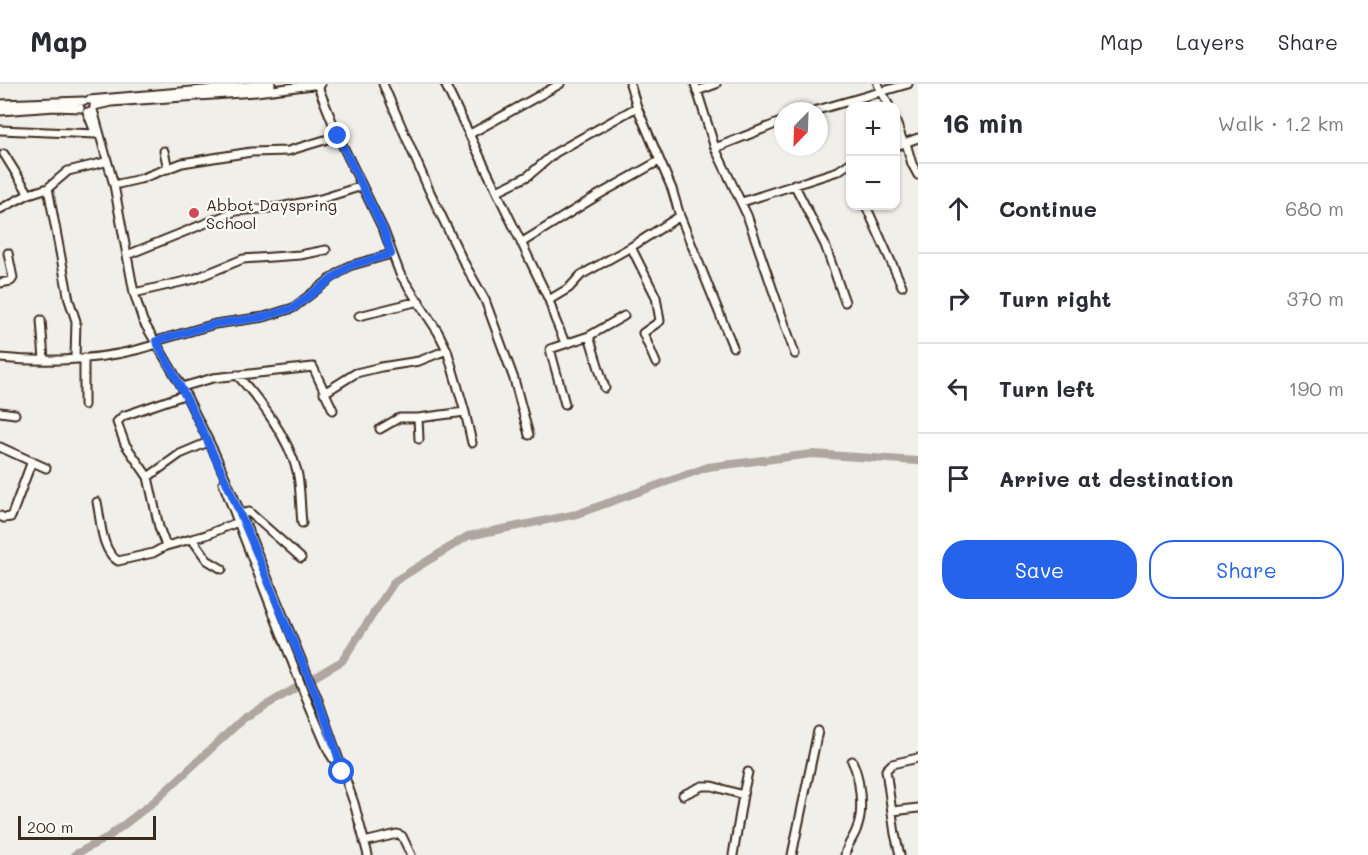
<!DOCTYPE html>
<meta charset="utf-8">
<style>
:root{--surface:#fff;--page:#f7f7f7;--text:#2b2b33;--muted:#7c7c81;--line:#e1e1e2;--accent:#2563eb}
body{margin:0;font-family:Mali,sans-serif;background:var(--page);color:var(--text)}
.controls{position:absolute;right:18px;top:18px;display:grid;overflow:hidden;border-radius:12px;box-shadow:0 2px 4px #0004}
.controls button{width:54px;height:54px;display:grid;place-items:center;padding:0;border:0;border-bottom:2px solid var(--line);background:var(--surface);color:var(--text);font:30px sans-serif}
.compass{position:absolute;left:774px;top:18px;width:54px;height:54px;border-radius:50%;background:var(--surface);box-shadow:0 2px 4px #0004;rotate:203deg}
.scale{position:absolute;left:18px;bottom:15px;width:138px;box-sizing:border-box;padding-left:6px;border:3px solid #3b2a1e;border-top:0;font-size:16px;line-height:21px;white-space:nowrap;color:#3b2a1e;-webkit-text-stroke:4px #fdfcf7;paint-order:stroke}
.stop{position:absolute;width:18px;height:18px;margin:-14px;border:4px solid #2563eb;border-radius:50%;background:#fff}
.stop.end{background:#2563eb;border-color:#fff;box-shadow:0 2px 6px #0008}
.list{margin:0;padding:0;list-style:none}
h2{display:flex;justify-content:space-between;align-items:center;height:78px;margin:0;padding:0 24px;font-size:26px}
h2 small{font-size:20px;font-weight:400;color:var(--muted)}
.list li{display:grid;grid-template-columns:39px 1fr auto;gap:18px;align-items:center;box-sizing:border-box;height:90px;padding:0 24px;border-top:2px solid var(--line)}
.list b{display:block;font-size:22px;white-space:nowrap}
.list em{font-size:20px;font-style:normal;color:var(--muted)}
.actions{display:flex;gap:12px;padding:18px 24px}
.actions a{flex:1;padding:14px 0;border:2px solid var(--accent);border-radius:24px;text-align:center;font-size:21px;color:var(--accent)}
.actions .main{background:var(--accent);color:#fff}
.icon{flex:none;width:33px;height:33px;fill:none;stroke:currentColor;stroke-width:2;stroke-linecap:round;stroke-linejoin:round}
.map{position:relative;flex:none;width:918px;height:771px;overflow:hidden}
header{display:flex;align-items:center;gap:36px;box-sizing:border-box;height:84px;padding:0 30px;background:var(--surface);border-bottom:2px solid var(--line)}
header strong{font-size:28px}
nav{display:flex;gap:33px;margin-inline-start:auto;font-size:21px}
main{display:flex}
aside{flex:1;background:var(--surface)}
.map>svg:first-child{display:block}
.lines{fill:none;stroke-linecap:round;stroke-linejoin:round}
.river{stroke:#aea69f;stroke-width:8}
.minor-casing{stroke:#3b2a1e;stroke-width:11}
.minor{stroke:#fdfcf7;stroke-width:7}
.route{stroke:#2563eb;stroke-width:8}
.poi-dot{fill:#d1495b;stroke:#fdfcf7;stroke-width:2}
.labels{text-anchor:middle;dominant-baseline:central;stroke-width:4.5;stroke-linejoin:round;paint-order:stroke}
.poi-label{font-size:16px;fill:#3b2a1e;stroke:#fdfcf7;text-anchor:start}
</style>
<header>
<strong>Map</strong>
<nav><a>Map</a><a>Layers</a><a>Share</a></nav>
</header>
<main>
<div class="map">
<svg width="918" height="771" viewBox="0 0 918 771">
<rect width="100%" height="100%" fill="#f1efea"/>
<filter id="ink" filterUnits="userSpaceOnUse"><feTurbulence type="fractalNoise" baseFrequency=".0167" numOctaves="2"/><feDisplacementMap in="SourceGraphic" scale="12" xChannelSelector="R" yChannelSelector="G"/><feConvolveMatrix kernelMatrix="1 2 1 2 8 2 1 2 1" color-interpolation-filters="sRGB"/></filter>
<g filter="url(#ink)">
<g class="lines">
<path class="river" d="M74,771L108,753L156,716L244,634L342,577L395,497L468,452L577,430L708,383L812,370L918,377"/>
<defs>
<path id="minor" d="M317,0L338,52L384,147L400,190L438,248L447,266L465,328L472,359
M383,0L429,106L463,177L485,216L514,295L529,351
M445,0L549,216L555,235L565,259
M630,0L637,23L672,105L680,132L733,263
M695,0L715,64L747,131L795,270
M878,0L889,22
M697,7L716,0
M89,16L271,0
M0,20L83,17
M94,22L111,18L256,8L321,0
M93,26L114,101L134,209L143,237L182,303L215,370L241,430L318,616L354,719L368,771
M0,27L55,23L80,24
M814,27L908,0
M87,28L95,48
M896,38L903,58L906,59L912,80L918,91
M0,46L96,50
M470,50L560,0
M896,62L918,54
M715,64L783,37
M164,67L168,85
M4,70L29,110
M794,100L825,161L845,218
M114,101L140,95L182,79L251,68L288,67L338,52
M48,104L69,216L76,237L75,274
M497,107L528,92L555,69L637,23
M742,118L838,87L850,79
M866,122L902,202
M0,125L29,110L48,104L68,87L105,78
M521,159L600,110L659,77
M631,163L656,213L660,237L643,249L656,279
M127,171L236,127L280,123L321,115L362,102
M0,199L11,197L13,194L8,169
M134,209L194,195L243,175L300,171L326,166
M549,216L569,204L581,191L631,163L680,132
M359,232L419,217
M41,236L44,276
M589,252L624,232
M156,257L215,240L264,233L293,224L333,193L349,182L391,170
M0,274C49,279 107,276 154,261
M237,291C260,316 288,353 297,387C301,403 300,422 302,439
M182,303L213,294L313,283L333,326
M324,309L356,289L381,283L419,277L447,266
M565,320L550,265L589,252L605,304
M84,321V274
M0,328L15,330
M380,345L399,334H418
M419,355L418,334L465,328
M0,363L46,384
M148,393L180,370L206,359
M223,399L308,619L329,668L337,681
M97,418C101,436 101,467 118,477L153,469L166,462L206,451L238,438
M241,430L249,428L301,474
M0,432L4,434L11,433L32,377
M192,455L207,476L222,485
M166,462L159,443L148,393L125,360L117,338L123,332L181,312
M683,711L702,702H712L743,711L748,688
M893,727L918,724
M364,758L397,750L402,752L411,771
M733,771L743,711
M792,771L818,647
M845,771C847,760 854,754 857,744C864,729 860,692 852,677
M900,771L895,750L886,686L892,680L918,674"/>
</defs>
<use href="#minor" class="minor-casing"/>
<use href="#minor" class="minor"/>
</g>
</g>
<g class="lines" filter="url(#ink)">
<path class="route" d="M338,52L384,147L391,170L349,182L293,224L264,233L215,240L156,257C205,344 241,430 278,522C301,576 327,631 342,688"/>
</g>
<circle class="poi-dot" cx="194" cy="129" r="6"/>
<g class="labels">
<g class="poi-label">
<text x="206" y="120">Abbot Dayspring<tspan x="206" dy="18">School</tspan></text>
</g>
</g>
</svg>
<div class="controls">
<button>+</button>
<button>−</button>
</div>
<svg class="compass" viewBox="-18 -18 36 36"><path d="M0-13l5 13h-10z" fill="#e53935"/><path d="M0 13l5-13h-10z" fill="#7c7c81"/></svg>
<div class="scale">200 m</div>
<div class="stop" style="left:342px;top:688px"></div>
<div class="stop end" style="left:338px;top:52px"></div>
</div>
<aside>
<h2>16 min<small>Walk · 1.2 km</small></h2>
<ul class="list">
<li><svg class="icon" aria-label="ahead" viewBox="0 0 24 24"><path d="M12 20V5M6 11l6-6 6 6"/></svg><div><b>Continue</b></div><em>680 m</em></li>
<li><svg class="icon" aria-label="right" viewBox="0 0 24 24"><path d="M7 20v-9h11M14 6l5 5-5 5"/></svg><div><b>Turn right</b></div><em>370 m</em></li>
<li><svg class="icon" aria-label="left" viewBox="0 0 24 24"><path d="M17 20v-9H6M10 6l-5 5 5 5"/></svg><div><b>Turn left</b></div><em>190 m</em></li>
<li><svg class="icon" aria-label="arrive" viewBox="0 0 24 24"><path d="M6 21V4h12l-3 4 3 4H6"/></svg><div><b>Arrive at destination</b></div></li>
</ul>
<div class="actions"><a class="main">Save</a><a>Share</a></div>
</aside>
</main>
